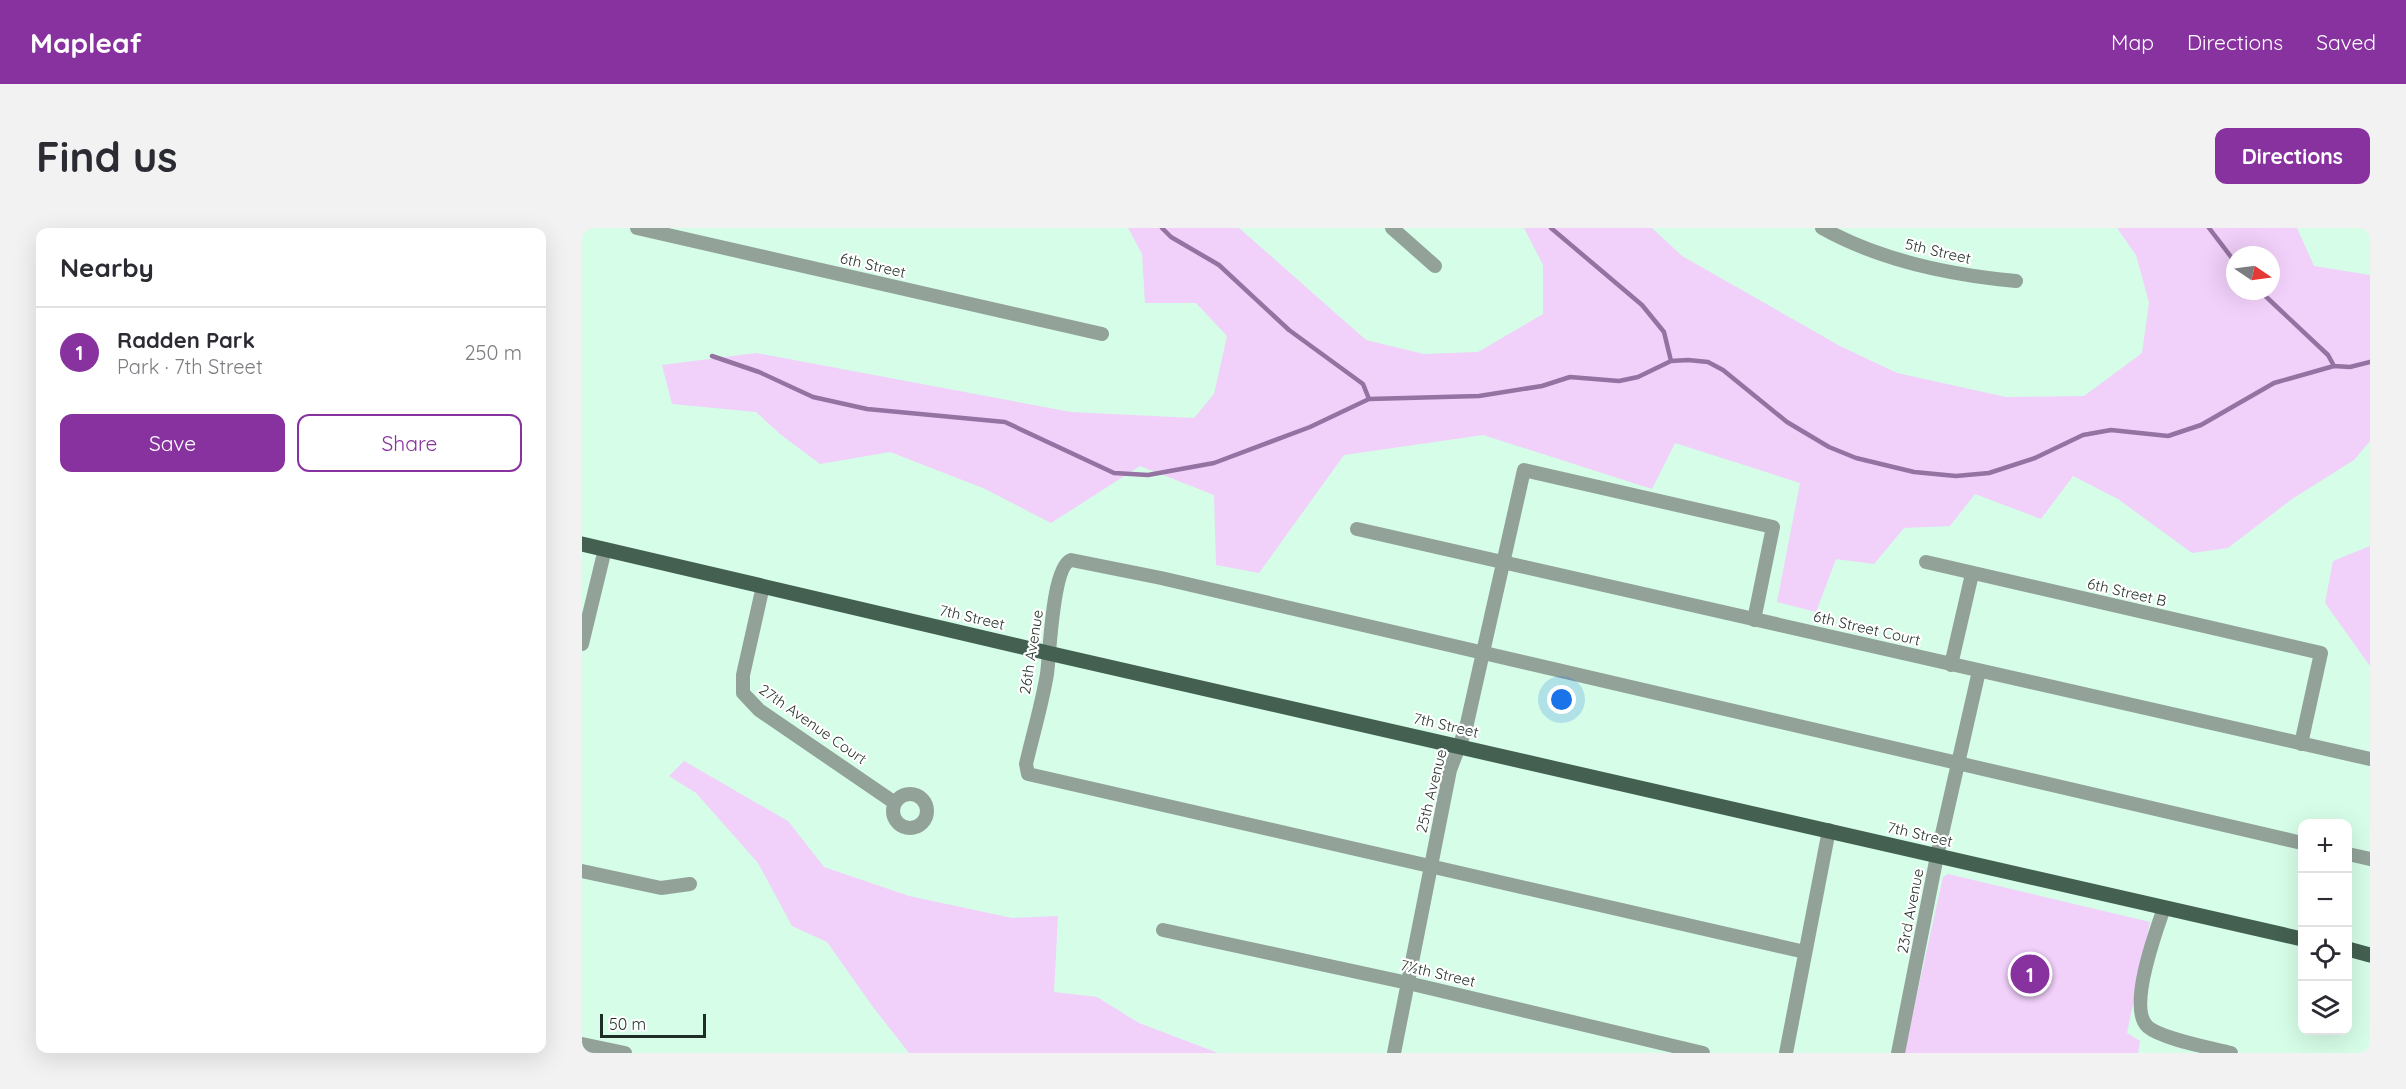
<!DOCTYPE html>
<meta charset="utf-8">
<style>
:root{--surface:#fff;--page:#f2f2f3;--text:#2b2b33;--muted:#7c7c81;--line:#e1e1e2;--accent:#88329f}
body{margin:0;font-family:Quicksand,sans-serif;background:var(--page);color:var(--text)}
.controls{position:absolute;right:18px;bottom:18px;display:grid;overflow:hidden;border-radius:12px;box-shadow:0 6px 24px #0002}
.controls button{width:54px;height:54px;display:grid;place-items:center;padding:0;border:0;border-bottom:2px solid var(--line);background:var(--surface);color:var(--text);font:30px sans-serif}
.compass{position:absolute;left:1644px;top:18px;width:54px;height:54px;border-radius:50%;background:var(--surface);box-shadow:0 6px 24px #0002;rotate:103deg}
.scale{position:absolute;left:18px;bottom:15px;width:106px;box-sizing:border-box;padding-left:6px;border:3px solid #1e2d25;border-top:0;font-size:16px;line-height:21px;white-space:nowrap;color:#1e2d25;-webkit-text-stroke:4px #fff;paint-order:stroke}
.you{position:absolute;left:980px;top:472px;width:21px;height:21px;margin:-15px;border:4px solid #fff;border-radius:50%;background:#1a73e8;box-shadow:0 0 0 9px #1a73e833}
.badge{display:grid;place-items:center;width:39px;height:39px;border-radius:50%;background:var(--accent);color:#fff;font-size:20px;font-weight:700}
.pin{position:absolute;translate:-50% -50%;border:3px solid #fff;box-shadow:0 2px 6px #0006}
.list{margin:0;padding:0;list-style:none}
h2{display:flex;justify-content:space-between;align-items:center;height:78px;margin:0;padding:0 24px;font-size:26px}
h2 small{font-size:20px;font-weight:400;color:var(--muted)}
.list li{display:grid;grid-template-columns:39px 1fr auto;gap:18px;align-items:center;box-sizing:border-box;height:90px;padding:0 24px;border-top:2px solid var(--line)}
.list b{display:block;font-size:22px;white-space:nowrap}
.list p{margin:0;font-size:20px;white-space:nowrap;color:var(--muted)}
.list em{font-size:20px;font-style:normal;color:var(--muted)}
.actions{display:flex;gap:12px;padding:18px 24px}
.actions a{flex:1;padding:14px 0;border:2px solid var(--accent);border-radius:12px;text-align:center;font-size:21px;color:var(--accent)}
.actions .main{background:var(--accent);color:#fff}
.icon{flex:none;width:33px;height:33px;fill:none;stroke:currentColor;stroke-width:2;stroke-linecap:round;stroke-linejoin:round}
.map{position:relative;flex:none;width:1788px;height:825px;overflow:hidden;border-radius:12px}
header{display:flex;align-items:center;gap:36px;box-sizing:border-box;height:84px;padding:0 30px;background:var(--accent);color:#fff}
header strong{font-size:28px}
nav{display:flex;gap:33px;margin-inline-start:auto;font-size:21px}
.intro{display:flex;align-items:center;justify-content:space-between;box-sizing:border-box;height:144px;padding:0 36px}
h1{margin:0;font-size:42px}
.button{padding:15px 27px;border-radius:12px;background:var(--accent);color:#fff;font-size:21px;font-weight:700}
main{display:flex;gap:36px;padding:0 36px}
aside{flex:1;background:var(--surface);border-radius:12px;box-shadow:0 6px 24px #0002}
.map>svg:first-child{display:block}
.green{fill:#f1d0fa;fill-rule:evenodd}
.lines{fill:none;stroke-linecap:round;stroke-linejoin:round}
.stream{stroke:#9472a2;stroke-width:4.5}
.minor{stroke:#92a299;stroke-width:14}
.major{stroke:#436051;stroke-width:15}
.labels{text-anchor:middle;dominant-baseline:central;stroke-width:4.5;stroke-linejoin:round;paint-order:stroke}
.street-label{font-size:15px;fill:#1e2d25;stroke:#fff}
</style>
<header>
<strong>Mapleaf</strong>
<nav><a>Map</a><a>Directions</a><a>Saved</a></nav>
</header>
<div class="intro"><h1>Find us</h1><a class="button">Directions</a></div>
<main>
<aside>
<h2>Nearby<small></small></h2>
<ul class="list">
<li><span class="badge">1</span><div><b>Radden Park</b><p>Park · 7th Street</p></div><em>250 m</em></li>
</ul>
<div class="actions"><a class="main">Save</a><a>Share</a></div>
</aside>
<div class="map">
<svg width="1788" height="825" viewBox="0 0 1788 825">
<rect width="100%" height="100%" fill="#d6fde8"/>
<path class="green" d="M546,0H657L784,112L842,126L896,124L961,86V37L942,0H1070L1100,28L1258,118L1315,145L1424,169L1502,168L1560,125L1567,75L1554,27L1535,0H1715L1732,38L1788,47V213L1772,232L1710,271L1646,320L1610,325L1536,271L1491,248L1459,291L1393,266L1368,298L1322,300L1292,336L1254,331L1234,384L1195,374L1218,255L1093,215L1070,261L901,207L762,227L677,345L634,337L632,267L558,238L469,295L401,260L308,224L238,236L198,206L174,184L90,176L80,137L174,125L489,184L612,190L632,166L645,108L614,75H563L560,26ZM1653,27H1689V63H1653Z
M1788,318V438L1743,375L1751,333Z
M102,533L206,593L242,639L327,668L430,690L476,688L472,764L515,769L557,795L636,825H327L291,779L245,714L210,698L176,635L114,565L87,548Z
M1366,646L1568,694L1545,805L1558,813L1556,825H1322L1361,649Z"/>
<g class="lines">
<path class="stream" d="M580,0L589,9L637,37L707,102L781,156L787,171
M969,0L1060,77L1082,104L1089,133
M1627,0L1653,34
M1678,63L1746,127L1752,138
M130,128L177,144L231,169L285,181L423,194L532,245L566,247L632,235L728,199L787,171L897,168L960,158L988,149L1037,153L1056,149L1089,133L1106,132L1126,134L1141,142L1205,194L1247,219L1274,230L1332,244L1374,248L1407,245L1453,230L1501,207L1529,202L1586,208L1619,197L1692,155L1752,138L1768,139L1788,134"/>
<path class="minor" d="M55,0L520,106
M810,0L853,38
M1240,0C1299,33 1368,47 1434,53
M775,301L1788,531
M1344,334L1739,425L1719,516
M181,358L161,447V465L177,482L313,575
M0,416L23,321
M1369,437L1390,346
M311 583a17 17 0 1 1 34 0a17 17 0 1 1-34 0Z
M1766,626L1788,631
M0,643L79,660L108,656
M1582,680C1574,703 1545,781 1566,799C1580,811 1630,820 1649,825
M581,702L826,755L1121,825
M1223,724L446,546L444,536C451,506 460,476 465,446C468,425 470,339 489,332L579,350L1720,615
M0,816L43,825
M812,825L868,542L884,500L942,242L1191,299L1172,392
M1204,825L1247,602
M1316,825L1355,628L1397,443"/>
<path class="major" d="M0,316L466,425L1720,711
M1766,721L1788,727"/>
</g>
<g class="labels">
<g class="street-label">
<text transform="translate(1356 23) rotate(13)">5th Street</text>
<text transform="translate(291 37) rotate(13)">6th Street</text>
<text transform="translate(1545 364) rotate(13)">6th Street B</text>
<text transform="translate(390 389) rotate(13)">7th Street</text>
<text transform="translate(1285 400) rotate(13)">6th Street Court</text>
<text transform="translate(449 424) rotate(-81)">26th Avenue</text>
<text transform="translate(231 496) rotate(35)">27th Avenue Court</text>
<text transform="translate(864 497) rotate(13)">7th Street</text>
<text transform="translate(849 563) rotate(-76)">25th Avenue</text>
<text transform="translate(1338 606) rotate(13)">7th Street</text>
<text transform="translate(1328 683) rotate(-79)">23rd Avenue</text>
<text transform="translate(856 745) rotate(13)">7½th Street</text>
</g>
</g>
</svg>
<div class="controls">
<button>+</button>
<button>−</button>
<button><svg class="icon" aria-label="locate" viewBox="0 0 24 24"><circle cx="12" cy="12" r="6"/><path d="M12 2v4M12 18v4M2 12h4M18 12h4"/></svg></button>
<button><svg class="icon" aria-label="layers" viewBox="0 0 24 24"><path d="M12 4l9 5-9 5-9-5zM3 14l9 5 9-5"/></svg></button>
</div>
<svg class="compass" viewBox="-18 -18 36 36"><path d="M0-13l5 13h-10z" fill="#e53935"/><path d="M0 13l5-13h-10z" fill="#7c7c81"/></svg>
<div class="scale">50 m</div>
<div class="you"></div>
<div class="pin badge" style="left:1448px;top:746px">1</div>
</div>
</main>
